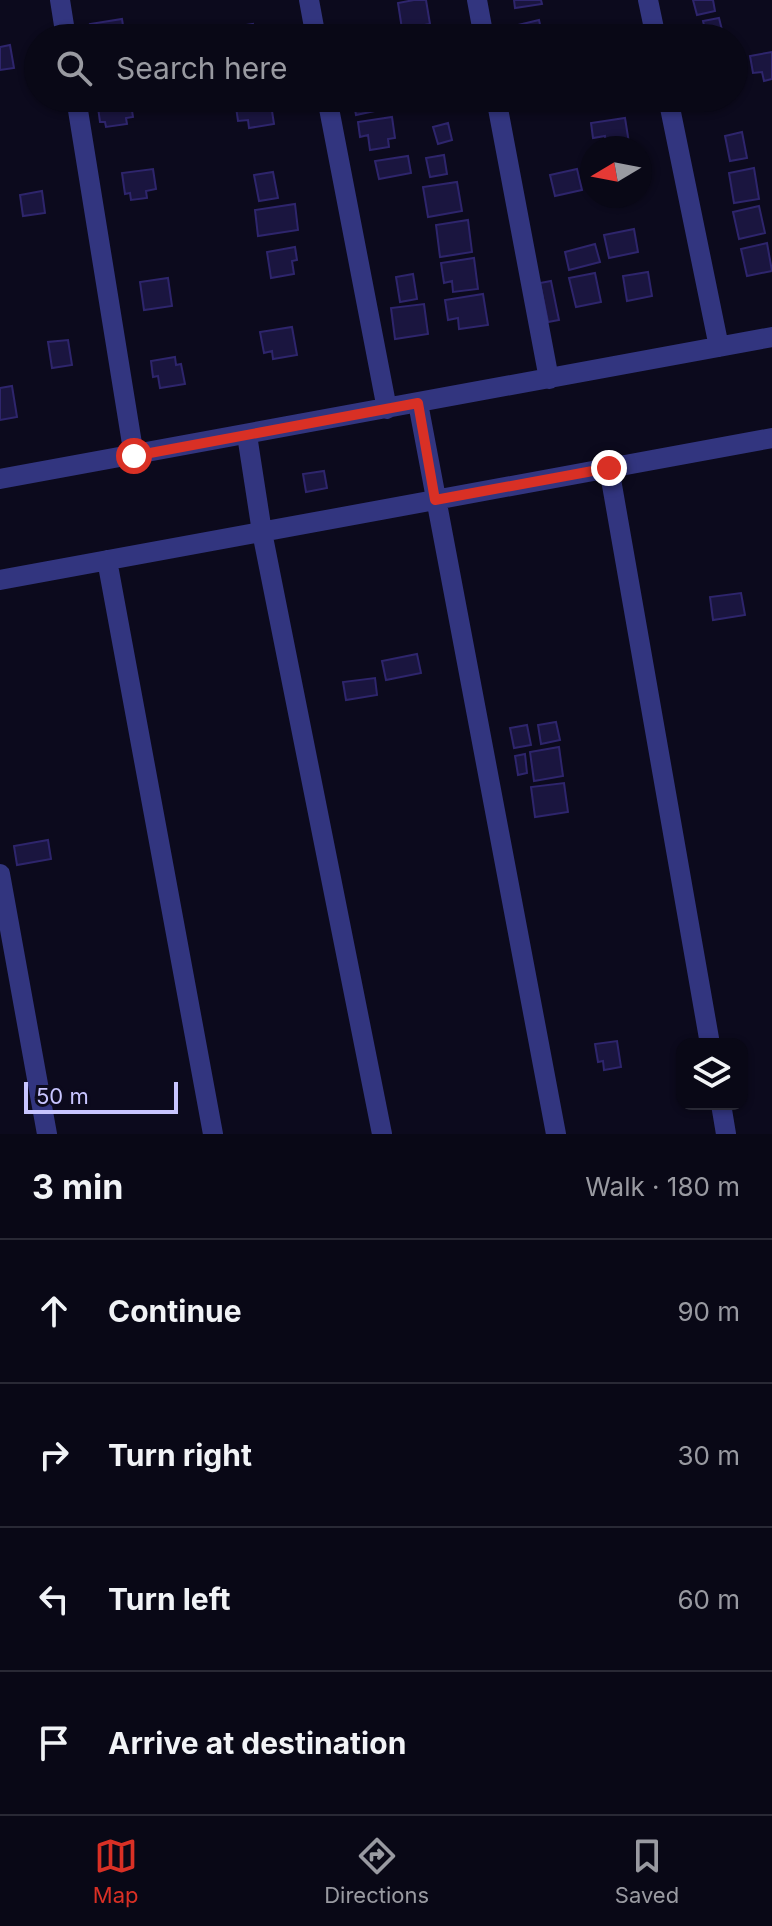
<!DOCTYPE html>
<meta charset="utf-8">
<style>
:root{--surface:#090816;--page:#171623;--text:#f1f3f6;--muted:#999aa1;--line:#292935;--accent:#d93025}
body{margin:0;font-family:Inter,sans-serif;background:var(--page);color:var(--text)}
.controls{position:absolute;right:24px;bottom:24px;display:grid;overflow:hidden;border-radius:16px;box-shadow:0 2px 6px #0004}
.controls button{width:72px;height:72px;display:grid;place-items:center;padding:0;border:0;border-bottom:2px solid var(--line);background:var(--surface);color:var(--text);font:40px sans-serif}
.compass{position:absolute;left:580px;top:136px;width:72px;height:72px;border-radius:50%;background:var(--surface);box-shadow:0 2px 6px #0004;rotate:260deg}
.scale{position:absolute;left:24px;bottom:20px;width:154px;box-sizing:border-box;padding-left:8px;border:4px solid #c8c5ff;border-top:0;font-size:22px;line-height:28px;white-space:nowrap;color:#c8c5ff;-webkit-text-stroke:6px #0c0a1d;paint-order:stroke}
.stop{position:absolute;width:24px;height:24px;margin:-18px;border:6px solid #d93025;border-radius:50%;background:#fff}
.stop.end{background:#d93025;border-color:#fff;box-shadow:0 2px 8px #0008}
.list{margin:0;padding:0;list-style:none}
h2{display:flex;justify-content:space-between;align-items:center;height:104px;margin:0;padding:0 32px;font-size:34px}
h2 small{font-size:26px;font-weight:400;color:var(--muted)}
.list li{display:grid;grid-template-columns:52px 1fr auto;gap:24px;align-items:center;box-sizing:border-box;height:144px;padding:0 32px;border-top:2px solid var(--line)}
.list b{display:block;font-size:30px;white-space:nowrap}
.list em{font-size:26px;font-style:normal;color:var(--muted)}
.icon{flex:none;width:44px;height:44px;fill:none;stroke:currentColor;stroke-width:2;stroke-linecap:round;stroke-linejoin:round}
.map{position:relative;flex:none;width:772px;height:1134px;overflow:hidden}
.search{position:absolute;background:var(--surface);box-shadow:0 2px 6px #0004;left:24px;right:24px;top:24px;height:88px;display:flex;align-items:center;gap:20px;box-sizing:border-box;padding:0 28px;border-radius:44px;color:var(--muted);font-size:30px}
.sheet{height:680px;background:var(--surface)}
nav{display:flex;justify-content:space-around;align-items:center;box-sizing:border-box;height:112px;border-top:2px solid var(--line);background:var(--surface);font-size:22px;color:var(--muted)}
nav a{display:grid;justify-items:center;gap:4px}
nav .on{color:var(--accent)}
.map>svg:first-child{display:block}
.building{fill:#1a153f;stroke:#2e256c;stroke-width:2}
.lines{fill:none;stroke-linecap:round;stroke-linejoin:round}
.street{stroke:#32357f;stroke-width:20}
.route{stroke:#d93025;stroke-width:10}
</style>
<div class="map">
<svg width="772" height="1134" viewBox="0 0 772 1134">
<rect width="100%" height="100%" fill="#0c0a1d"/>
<path class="building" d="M414,0H426L430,24L402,29L398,3Z
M514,0H541L542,4L515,8Z
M693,0H713L715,11L697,15Z
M719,18L724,38H707L703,21Z
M122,19L125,38H93L90,24Z
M539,20L543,38H521L518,25Z
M253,24L255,38H221L220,29Z
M10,45L14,68L0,70V47Z
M772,52V79L764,81L762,72L753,73L750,56Z
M112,98H130L133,117L126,118L127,124L106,127L105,122H100L97,100Z
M246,98H270L274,124L249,128L248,120L238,121L235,100Z
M353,98H372L375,111L356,115Z
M584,98H613L614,106L594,110L593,103L585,104Z
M392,117L395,138L388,139L389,147L370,150L368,135L360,137L358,122Z
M625,118L629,143L606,146L605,136L593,138L591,123Z
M448,123L452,140L438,144L433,127Z
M742,132L747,158L730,161L725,136Z
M444,155L447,174L430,177L426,158Z
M408,156L411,173L379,179L375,161Z
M754,168L759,199L734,203L729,173Z
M153,169L156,189L146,191L147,198L131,200L130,193L125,194L122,173Z
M577,169L582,190L555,196L550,175Z
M273,172L278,198L259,201L254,175Z
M457,182L462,211L428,217L423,187Z
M42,191L45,213L23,216L20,195Z
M295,204L298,230L258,236L255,210Z
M759,206L765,233L739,239L733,212Z
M468,220L472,252L440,257L436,225Z
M634,229L638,252L609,258L604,235Z
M767,243L772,271L747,276L741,249Z
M595,244L600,262L569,270L565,252Z
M295,247L297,260L292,261L294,274L271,278L267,252Z
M474,258L478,289L453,292L452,281L444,283L441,263Z
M648,272L652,296L627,301L623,276Z
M595,273L601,302L576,307L569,278Z
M413,274L417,299L400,302L396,277Z
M168,278L172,306L144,310L140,282Z
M551,281L559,320L548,322L540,283Z
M483,294L488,325L459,329L458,318L448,320L445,300Z
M424,304L428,334L395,339L391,308Z
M292,327L297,355L273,359L272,351L264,353L260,332Z
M68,340L72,365L52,368L48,342Z
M175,357L176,365L181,364L185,384L160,388L158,376L153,377L151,361Z
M12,386L17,417L0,420V388Z
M324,471L327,488L306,492L303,474Z
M741,593L745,615L713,620L710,597Z
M417,654L421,673L386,680L382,661Z
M375,678L377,695L346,700L343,682Z
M556,722L560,740L541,744L538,725Z
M527,725L531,745L514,748L510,728Z
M559,747L563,776L534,781L530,752Z
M525,754L527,773L518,775L515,756Z
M564,783L568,812L535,817L531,787Z
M48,840L51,859L17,865L14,846Z
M617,1041L621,1067L604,1070L603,1061L598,1062L595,1044Z"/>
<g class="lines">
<path class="street" d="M60,0L66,38
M309,0L316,38
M477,0L484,38
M648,0L656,38
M76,98L134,456
M327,98L387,409
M496,98L549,379
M668,98L719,347
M418,403L556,1134
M247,435L262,532L382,1134
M609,468L710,1044
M0,479L772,337
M107,560L213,1134
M0,580L772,438
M0,874L47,1134
M721,1104L726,1134"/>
</g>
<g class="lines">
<path class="route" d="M134,456L418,403L435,500L609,468"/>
</g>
</svg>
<div class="controls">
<button><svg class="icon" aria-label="layers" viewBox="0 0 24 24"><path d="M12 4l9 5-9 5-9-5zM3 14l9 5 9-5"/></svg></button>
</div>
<svg class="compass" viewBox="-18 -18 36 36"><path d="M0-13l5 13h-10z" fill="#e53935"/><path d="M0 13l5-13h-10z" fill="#999aa1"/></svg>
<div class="scale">50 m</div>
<div class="stop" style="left:134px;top:456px"></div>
<div class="stop end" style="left:609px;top:468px"></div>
<div class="search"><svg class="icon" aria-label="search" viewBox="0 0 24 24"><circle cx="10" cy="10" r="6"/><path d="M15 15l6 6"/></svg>Search here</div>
</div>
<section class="sheet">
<h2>3 min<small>Walk · 180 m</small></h2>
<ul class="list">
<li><svg class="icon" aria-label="ahead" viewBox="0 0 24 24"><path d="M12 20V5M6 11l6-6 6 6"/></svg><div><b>Continue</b></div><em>90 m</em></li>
<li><svg class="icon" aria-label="right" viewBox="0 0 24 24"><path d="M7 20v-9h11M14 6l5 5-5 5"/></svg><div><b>Turn right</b></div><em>30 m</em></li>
<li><svg class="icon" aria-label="left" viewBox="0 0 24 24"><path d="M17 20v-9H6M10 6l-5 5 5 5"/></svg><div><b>Turn left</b></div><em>60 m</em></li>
<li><svg class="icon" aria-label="arrive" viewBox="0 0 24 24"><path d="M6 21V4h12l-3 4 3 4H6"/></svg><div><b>Arrive at destination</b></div></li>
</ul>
</section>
<nav>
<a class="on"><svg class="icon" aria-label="map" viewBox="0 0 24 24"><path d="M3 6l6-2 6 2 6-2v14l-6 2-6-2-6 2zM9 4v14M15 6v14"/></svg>Map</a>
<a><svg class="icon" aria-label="directions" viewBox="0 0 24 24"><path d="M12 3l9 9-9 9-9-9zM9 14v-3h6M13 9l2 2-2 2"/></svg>Directions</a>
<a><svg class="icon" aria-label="saved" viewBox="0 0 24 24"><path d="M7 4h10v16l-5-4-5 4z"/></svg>Saved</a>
</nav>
